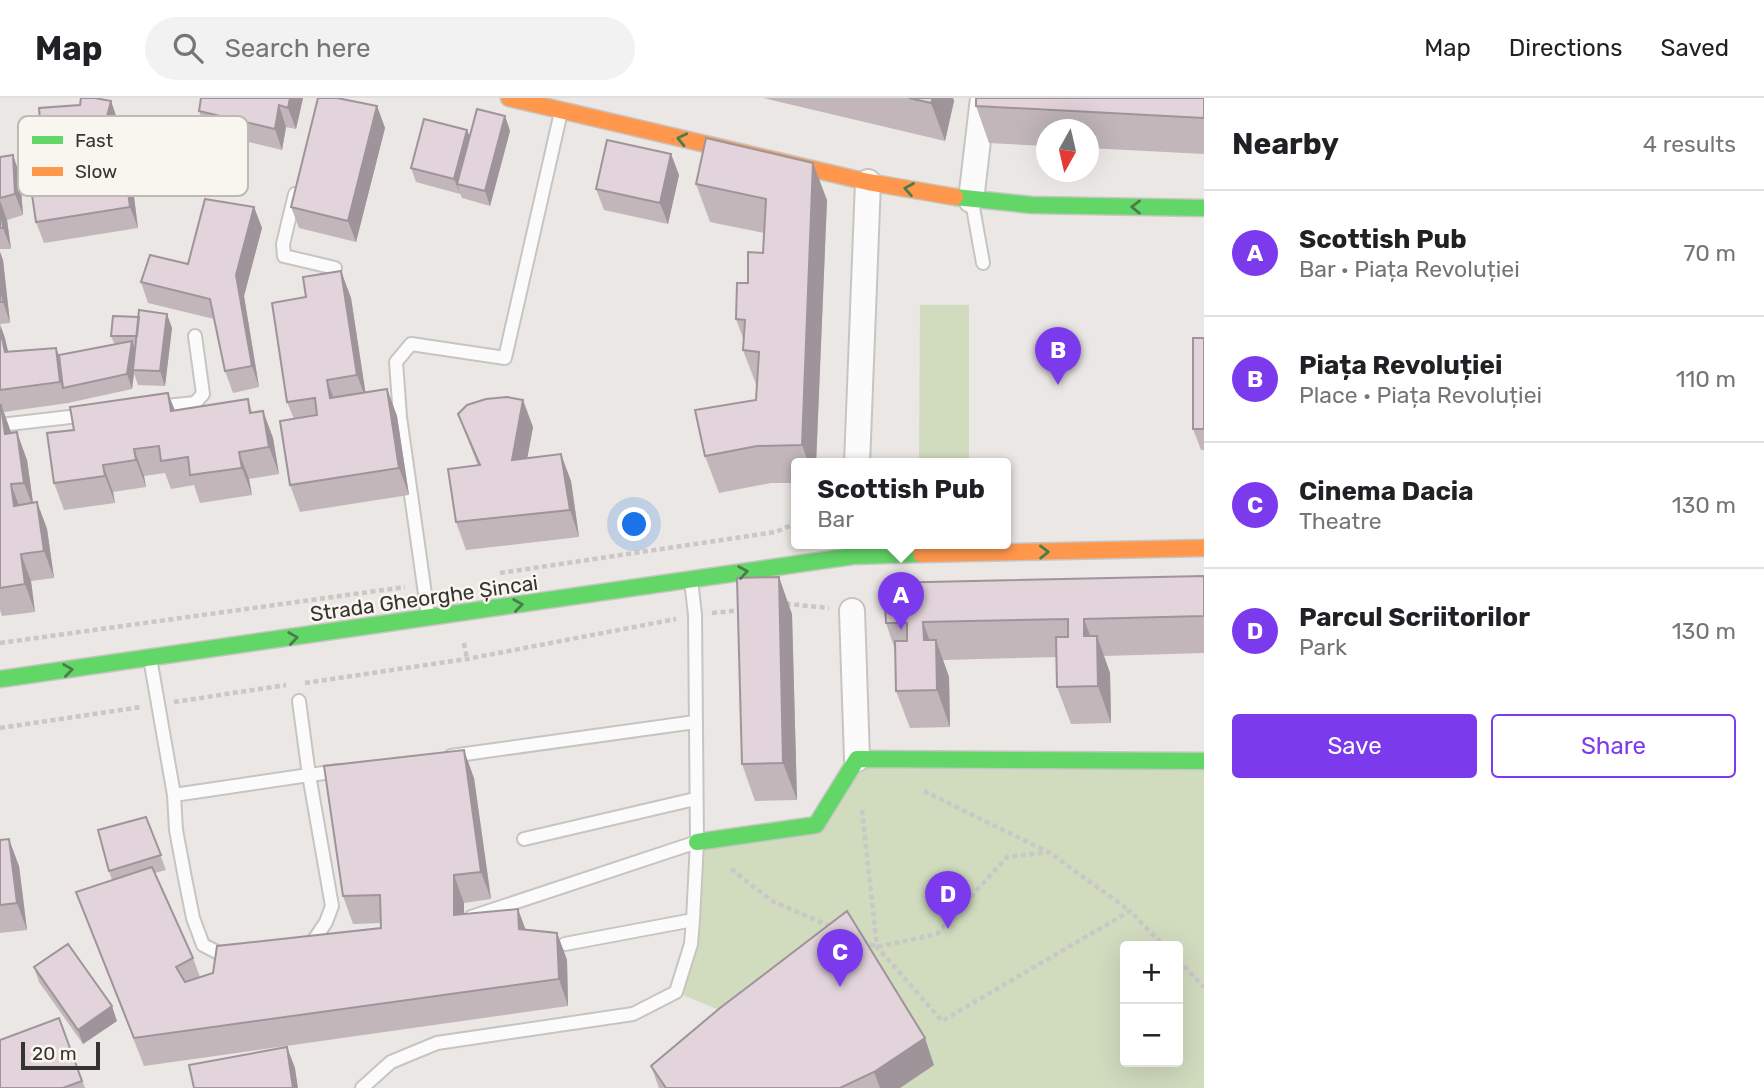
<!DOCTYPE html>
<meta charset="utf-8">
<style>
:root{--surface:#fff;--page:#f2f2f2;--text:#202124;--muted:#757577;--line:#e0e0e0;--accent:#7c3aed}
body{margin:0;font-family:Rubik,sans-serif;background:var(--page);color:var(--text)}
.controls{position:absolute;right:21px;bottom:21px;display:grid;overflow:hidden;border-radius:7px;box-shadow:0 7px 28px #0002}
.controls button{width:63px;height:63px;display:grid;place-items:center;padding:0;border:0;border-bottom:2px solid var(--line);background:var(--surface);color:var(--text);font:35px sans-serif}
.compass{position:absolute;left:1036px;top:21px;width:63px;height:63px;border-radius:50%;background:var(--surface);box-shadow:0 7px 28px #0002;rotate:188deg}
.scale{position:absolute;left:21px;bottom:18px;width:79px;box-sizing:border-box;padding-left:7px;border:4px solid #363432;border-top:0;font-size:19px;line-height:24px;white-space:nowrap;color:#363432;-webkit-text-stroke:5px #f9f5ef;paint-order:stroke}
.you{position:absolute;left:635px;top:427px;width:24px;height:24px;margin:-18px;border:5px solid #fff;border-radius:50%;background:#1a73e8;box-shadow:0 0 0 10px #1a73e833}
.badge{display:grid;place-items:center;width:46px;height:46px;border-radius:50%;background:var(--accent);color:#fff;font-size:23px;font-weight:700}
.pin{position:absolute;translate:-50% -58px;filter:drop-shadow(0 2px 4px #0008)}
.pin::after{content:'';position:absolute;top:37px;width:24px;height:21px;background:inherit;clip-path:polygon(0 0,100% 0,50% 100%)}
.popup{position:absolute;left:791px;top:360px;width:220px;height:91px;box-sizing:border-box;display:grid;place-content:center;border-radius:7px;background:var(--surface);filter:drop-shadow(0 2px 5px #0005);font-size:23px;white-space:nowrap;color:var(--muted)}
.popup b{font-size:26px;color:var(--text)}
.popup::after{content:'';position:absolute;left:50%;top:100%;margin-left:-14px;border:14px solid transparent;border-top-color:var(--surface)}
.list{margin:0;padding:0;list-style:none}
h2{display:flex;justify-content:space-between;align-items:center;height:91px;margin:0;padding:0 28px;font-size:30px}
h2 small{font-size:23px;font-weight:400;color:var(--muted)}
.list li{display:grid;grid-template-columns:46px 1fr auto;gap:21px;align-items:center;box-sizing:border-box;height:126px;padding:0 28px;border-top:2px solid var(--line)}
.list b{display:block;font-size:26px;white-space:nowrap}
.list p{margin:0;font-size:23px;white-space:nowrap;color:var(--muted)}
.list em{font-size:23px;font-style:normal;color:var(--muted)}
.actions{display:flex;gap:14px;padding:21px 28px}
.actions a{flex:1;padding:16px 0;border:2px solid var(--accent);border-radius:7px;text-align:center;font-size:24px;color:var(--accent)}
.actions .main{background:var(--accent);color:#fff}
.icon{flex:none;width:38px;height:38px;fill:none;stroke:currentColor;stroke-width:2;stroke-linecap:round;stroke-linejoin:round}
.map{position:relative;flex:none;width:1204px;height:990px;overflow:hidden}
header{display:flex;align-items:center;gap:42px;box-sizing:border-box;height:98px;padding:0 35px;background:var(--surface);border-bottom:2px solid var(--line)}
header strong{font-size:33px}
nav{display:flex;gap:38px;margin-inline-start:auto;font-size:24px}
.search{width:490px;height:63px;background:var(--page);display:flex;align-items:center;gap:18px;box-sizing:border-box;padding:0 24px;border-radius:38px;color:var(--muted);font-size:26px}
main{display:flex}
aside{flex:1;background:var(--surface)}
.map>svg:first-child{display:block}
.green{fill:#d1dbbe;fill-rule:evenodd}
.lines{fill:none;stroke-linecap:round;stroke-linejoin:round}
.lane-casing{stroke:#c7c5c2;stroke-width:16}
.street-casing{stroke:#c7c5c2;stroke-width:28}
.fast-casing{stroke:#c7c5c2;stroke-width:19}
.slow-casing{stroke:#c7c5c2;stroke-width:19}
.path{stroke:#c9c8c7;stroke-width:4.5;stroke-dasharray:5 3.5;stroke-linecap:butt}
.lane{stroke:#fcfbfb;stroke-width:12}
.street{stroke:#fcfbfb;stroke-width:24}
.fast{stroke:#63d668;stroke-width:16}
.slow{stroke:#ff974d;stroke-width:16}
.wall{fill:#c2b6bb}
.shaded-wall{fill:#9e9499}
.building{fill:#e2d4da;stroke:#9e9499;stroke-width:2}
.oneway{stroke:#4a7d4a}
.labels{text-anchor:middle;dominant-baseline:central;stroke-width:5;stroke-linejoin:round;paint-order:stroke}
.street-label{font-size:21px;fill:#363432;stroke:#f9f5ef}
.key{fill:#f9f5ef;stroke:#bebbb6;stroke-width:2}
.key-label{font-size:19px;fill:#363432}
</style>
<header>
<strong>Map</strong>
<div class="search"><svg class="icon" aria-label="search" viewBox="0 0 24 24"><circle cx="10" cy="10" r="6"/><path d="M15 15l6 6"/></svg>Search here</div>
<nav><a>Map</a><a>Directions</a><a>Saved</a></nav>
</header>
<main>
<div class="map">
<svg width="1204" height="990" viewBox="0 0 1204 990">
<rect width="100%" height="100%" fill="#eae7e4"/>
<path class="green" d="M920,207H969V366H919Z
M857,661L1204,663V990H900L934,967L719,912L676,894L691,846L697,744L816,727ZM1125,848H1178V964H1125Z"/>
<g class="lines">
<defs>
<path id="lane" d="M295,96L283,146L284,158L335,170
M972,104L983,165
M157,309L195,305L203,296L195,238
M0,327L87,317
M428,517L400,319L396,264L411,246L505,260L561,14
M150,560L174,697L176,732L185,780L193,820L203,847L219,855L233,854
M299,603L309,677L339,673
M451,658L695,624
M174,697L309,677L332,808L326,824L312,845
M524,741L695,701
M471,819L697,744
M565,846L693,822
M362,990L391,964L437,945L633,916L676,894L691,846L693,822L697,744L695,517L691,482"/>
<path id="street" d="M971,102L983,0
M857,366L868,84
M852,513L857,661"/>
<path id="fast" d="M955,99L1032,107L1204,110
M0,581L853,458L921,456
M697,744L816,727L857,661L1204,663"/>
<path id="slow" d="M509,0L868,84L955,99
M921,456L1204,450"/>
</defs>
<use href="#lane" class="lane-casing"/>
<use href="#street" class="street-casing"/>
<use href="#fast" class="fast-casing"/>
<use href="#slow" class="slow-casing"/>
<path class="path" d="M500,475L776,434L796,425
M787,504L788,506L829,510
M712,515L742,512
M0,545L405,489
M464,545L467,561
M305,585L467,561L676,521
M174,604L286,587
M0,630L141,609
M924,693L1048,754
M862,712L877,849L942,923L1130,813L1164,848
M731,771L772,803L832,829
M862,843L877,849L937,836L1007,759L1049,754L1130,813
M1178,862L1204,889"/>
<use href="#lane" class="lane"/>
<use href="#street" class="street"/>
<use href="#fast" class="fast"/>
<use href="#slow" class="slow"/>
</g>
<path class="wall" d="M201,0H303L296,31L286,29L282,52L207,34L199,13Z
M763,0H953L954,3L945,43Z
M1204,0V56L1088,50V32H1046V48L989,45L976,8Z
M111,3L116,18L106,56L48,61L42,47L80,7Z
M377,8L385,30L356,144L299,130L291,109Z
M505,18L510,33L490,108L462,100L460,95V96L416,84L411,70L467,32L469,38Z
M671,56L679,77L668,126L604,112L596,91Z
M13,57L20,78L23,117L7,122L11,151H0V59Z
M696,86L827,102L816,366H796V385H771L719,395L705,358L756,302L757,289L743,252L744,243L736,221L748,185L763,155L764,135L710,124Z
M134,99L138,130L44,145L36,124Z
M254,109L262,130L244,198L259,289L233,295L225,273L214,221L148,205L141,184L188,166Z
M0,154L3,162L10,225L0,226Z
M341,173L351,200L365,294L387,291L397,318L409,397L300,414L290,387L294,321L287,304L306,199Z
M0,226L8,253L56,250L59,257L119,245H114L111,238L172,230L165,288L138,287L134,275L132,291L68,305L4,314L11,335L27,362L33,405L37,404L47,431L54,480L31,483L35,514L2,518L0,512Z
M1204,240V352H1201L1193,331Z
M168,295L175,312L248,301L252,314L263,313L273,340L279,376L249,381L252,397L200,405L194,387L171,391L165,375L144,378L146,389L113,394L115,405L64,412L54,385L74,332Z
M458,316L533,329L527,360L571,383L579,439L466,452L456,424L478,368Z
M1204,478V555L1104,558L1110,575L1111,625L1071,626L1057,589V559L943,562L949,579L950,629L910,630L896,593L895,552L886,525Z
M792,516L797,702L755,703L742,666Z
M474,680L491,801L464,805V816L526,831L557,835L567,862L568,908L144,968L76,794L112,782L109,773L146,719L166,772L155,775L193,860L200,879L381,830V825L353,826L343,798Z
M0,742L19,768L27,832L0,835Z
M34,869L117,923L83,946L39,884Z
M59,920L85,990H0Z
M934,967L900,990H659L651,968Z"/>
<path class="shaded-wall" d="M290,0H303L296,31L288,10Z
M933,0H953L954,3L945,43L931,5Z
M111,3L116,18L106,56L101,42Z
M279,7L286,29L282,52L275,31Z
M377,8L385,30L356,144L348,123Z
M505,18L510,33L490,108L485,93Z
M467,32L473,47L457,86L460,96L454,81Z
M671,56L679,77L668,126L660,105Z
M13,57L20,78L23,117L15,96Z
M813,65L827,102L816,366H809L802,347Z
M126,78L134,99L138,130L130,109Z
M0,102L7,122L11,151L3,130Z
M254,109L262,130L244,198L259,289L252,268L236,177Z
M0,154L3,162L10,225L3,204L0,181Z
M341,173L351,200L367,304L357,277Z
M167,216L172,230L165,288L160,273Z
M0,226L5,240L13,275L5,254Z
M132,243L137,257L133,272L134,275L132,291L127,276Z
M56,250L64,271L63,290L60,284Z
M327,282L337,309L330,300Z
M387,291L397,318L409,397L399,370Z
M168,295L178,322L171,313Z
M523,302L533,329L522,389L512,362Z
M1,307L11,334L15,363L5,336Z
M263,313L273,340L279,376L269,349Z
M17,334L27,362L34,412L24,385Z
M134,351L144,378L146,389L136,362Z
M239,354L249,381L252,397L242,370Z
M561,356L571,383L579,439L570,412Z
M103,367L113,394L115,405L105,378Z
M11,386L21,413L14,408Z
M37,404L47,431L54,480L44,453Z
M21,456L31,483L35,514L25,486Z
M779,479L792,516L797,702L783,665Z
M1084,521L1097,556V538L1110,575L1111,625L1098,588L1084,538Z
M923,524L936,560V542L949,579L950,629L937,592L924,542Z
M464,652L474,680L491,801L481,774Z
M9,741L19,768L27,832L17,805Z
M454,777L464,805V845L454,817Z
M518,811L528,838L519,831Z
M557,835L567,862L568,908L559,881Z
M112,908L117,923L83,946L78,932Z
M925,940L934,967L900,990H880L874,974Z
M287,949L295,970L298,990H293Z"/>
<path class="building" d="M81,0H95L111,3L101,42L42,47L39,10L80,7Z
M201,0H290L288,10L279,7L275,31L199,13Z
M318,0H337L377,8L348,123L291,109Z
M909,0H933L931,5Z
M976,0H1204V20L976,8Z
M477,11L505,18L485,93L457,86Z
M424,21L467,32L454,81L411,70Z
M706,40L813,65L802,347L757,348L705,358L695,312L756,302L759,254L743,252L745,222L736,221L737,185H748V154L763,155L766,101L696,86Z
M607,42L671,56L660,105L596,91Z
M13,57L15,96L0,100V59Z
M126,78L130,109L36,124L31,90Z
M205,101L254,109L236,177L252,268L225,273L210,201L141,184L150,157L188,166Z
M0,105L3,130H0Z
M341,173L357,277L327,282L330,300L387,291L399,370L290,387L280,323L317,317L315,300L287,304L272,205L306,199L303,179Z
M0,181L3,204H0Z
M139,212L167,216L160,273L133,272Z
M113,218L139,219L137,238H111Z
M0,231L5,254L56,250L60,284L0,292Z
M1193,240H1204V331H1193Z
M132,243L127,276L63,290L59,257Z
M168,295L171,313L248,301L250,315L263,313L269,349L239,354L242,370L190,377L188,359L161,363L159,348L134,351L136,362L103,367L105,378L54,385L47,335L74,332L70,309Z
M507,299L523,302L512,362L561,356L570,412L456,424L448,371L480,367L458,316L467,307L486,301Z
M0,307H1L5,336L17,334L24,385L11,386L14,408L37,404L44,453L21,456L25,486L0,490Z
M1204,478V518L1084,521V538H1097L1098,588L1057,589L1056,539H1068V521L923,524L924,542H936L937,592L896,593L895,543H907V525H886L884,485Z
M779,479L783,665L742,666L737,480Z
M464,652L481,774L454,777V817L518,811L519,831L557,835L559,881L134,940L76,794L152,769L193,860L176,869L185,884L213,875L217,848L381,830L380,797L343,798L324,668Z
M146,719L161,757L109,773L98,732Z
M9,741L17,805L0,807V742Z
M847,813L925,940L874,974L840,990H666L651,968L720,910Z
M68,846L112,908L78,932L34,869Z
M59,920L82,983L63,990H0V942Z
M287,949L293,990H194L189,967Z"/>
<defs><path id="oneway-chevron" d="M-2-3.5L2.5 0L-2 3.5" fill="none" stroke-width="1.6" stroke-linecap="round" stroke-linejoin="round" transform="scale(1.75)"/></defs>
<g class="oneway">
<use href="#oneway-chevron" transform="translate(682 41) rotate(-167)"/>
<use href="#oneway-chevron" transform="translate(909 91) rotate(-170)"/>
<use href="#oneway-chevron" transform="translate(1136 109) rotate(-179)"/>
<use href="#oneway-chevron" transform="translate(1044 454) rotate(-1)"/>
<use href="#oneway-chevron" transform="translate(743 474) rotate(-9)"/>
<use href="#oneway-chevron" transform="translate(518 507) rotate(-8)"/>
<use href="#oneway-chevron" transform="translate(293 540) rotate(-8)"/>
<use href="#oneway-chevron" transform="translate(68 572) rotate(-8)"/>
</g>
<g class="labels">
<g class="street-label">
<text transform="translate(424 500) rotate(-8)">Strada Gheorghe Șincai</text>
</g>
</g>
<rect x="18" y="18" width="230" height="80" rx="10" class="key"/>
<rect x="32" y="38" width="31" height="8" fill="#63d668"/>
<rect x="32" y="69" width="31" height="9" fill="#ff974d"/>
<g class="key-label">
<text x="75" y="49">Fast</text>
<text x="75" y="80">Slow</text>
</g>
</svg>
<div class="controls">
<button>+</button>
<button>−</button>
</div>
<svg class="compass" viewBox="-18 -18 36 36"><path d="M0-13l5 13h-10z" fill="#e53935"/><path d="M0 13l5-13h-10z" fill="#757577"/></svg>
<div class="scale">20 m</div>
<div class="you"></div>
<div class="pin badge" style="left:901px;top:532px">A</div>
<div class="popup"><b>Scottish Pub</b>Bar</div>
<div class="pin badge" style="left:1058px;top:287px">B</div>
<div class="pin badge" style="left:840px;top:889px">C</div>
<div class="pin badge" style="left:948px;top:831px">D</div>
</div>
<aside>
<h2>Nearby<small>4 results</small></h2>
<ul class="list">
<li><span class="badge">A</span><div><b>Scottish Pub</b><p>Bar · Piața Revoluției</p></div><em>70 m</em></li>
<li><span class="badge">B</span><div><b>Piața Revoluției</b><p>Place · Piața Revoluției</p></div><em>110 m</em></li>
<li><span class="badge">C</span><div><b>Cinema Dacia</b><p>Theatre</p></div><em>130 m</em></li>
<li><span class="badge">D</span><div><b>Parcul Scriitorilor</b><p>Park</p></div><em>130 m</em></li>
</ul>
<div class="actions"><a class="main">Save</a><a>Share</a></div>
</aside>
</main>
